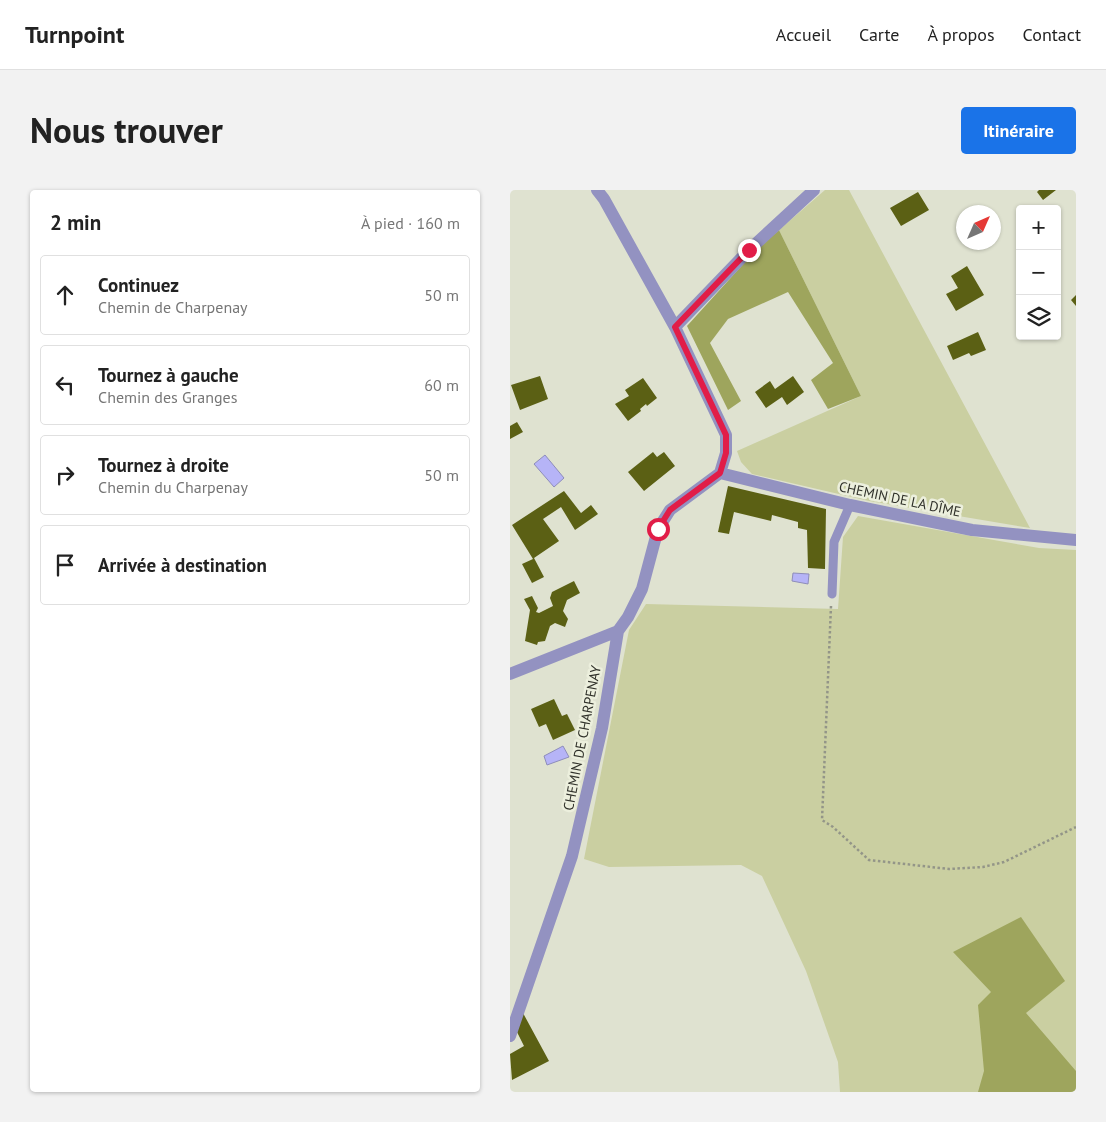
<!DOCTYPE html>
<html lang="fr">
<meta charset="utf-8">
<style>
:root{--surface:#fff;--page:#f2f2f2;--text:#222;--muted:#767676;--line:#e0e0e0;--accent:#1a73e8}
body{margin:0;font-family:"PT Sans",sans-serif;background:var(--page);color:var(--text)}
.controls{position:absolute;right:15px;top:15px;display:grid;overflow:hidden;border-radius:5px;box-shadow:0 1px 4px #0004}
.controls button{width:45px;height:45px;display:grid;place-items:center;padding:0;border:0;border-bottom:1px solid var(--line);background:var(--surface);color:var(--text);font:25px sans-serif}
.compass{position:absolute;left:446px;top:15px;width:45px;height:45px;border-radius:50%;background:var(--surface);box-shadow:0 1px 4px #0004;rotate:45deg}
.stop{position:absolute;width:15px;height:15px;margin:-11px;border:4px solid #e11d48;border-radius:50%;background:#fff}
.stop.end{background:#e11d48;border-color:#fff;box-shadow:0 1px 5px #0008}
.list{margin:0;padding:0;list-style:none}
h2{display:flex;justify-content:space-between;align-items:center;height:65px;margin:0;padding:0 20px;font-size:21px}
h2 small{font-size:16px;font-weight:400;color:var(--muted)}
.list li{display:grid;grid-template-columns:32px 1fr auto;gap:15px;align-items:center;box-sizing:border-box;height:80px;margin:0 10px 10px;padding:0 10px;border:1px solid var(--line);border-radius:5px}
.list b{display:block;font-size:19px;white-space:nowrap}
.list p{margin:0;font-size:16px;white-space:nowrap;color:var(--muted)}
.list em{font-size:16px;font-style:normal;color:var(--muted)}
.icon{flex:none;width:28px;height:28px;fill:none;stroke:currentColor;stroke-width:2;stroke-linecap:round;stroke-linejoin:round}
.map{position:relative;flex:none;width:566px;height:902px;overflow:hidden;border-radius:5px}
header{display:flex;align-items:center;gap:30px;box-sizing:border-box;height:70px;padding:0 25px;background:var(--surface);border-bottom:1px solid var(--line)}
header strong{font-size:24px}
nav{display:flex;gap:28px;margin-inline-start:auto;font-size:18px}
.intro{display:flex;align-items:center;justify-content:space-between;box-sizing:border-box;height:120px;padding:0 30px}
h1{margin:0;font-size:35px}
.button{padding:12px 22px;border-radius:5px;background:var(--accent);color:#fff;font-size:18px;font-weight:700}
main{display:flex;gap:30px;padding:0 30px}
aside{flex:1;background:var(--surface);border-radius:5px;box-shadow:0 1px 4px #0004}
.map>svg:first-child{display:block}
.green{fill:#cacfa1}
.forest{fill:#9ea55d}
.water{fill:#b6b4f7;stroke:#8e8dba}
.building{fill:#5b6014}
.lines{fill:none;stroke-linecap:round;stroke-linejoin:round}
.path{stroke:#939588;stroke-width:2.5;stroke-dasharray:2.5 2.5;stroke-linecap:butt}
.service{stroke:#9392c1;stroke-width:9}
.minor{stroke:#9392c1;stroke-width:12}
.route{stroke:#e11d48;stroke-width:6}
.labels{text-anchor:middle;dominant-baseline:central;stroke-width:5;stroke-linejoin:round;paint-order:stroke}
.street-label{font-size:14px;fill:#30312a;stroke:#ecefdd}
</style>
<header>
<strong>Turnpoint</strong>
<nav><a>Accueil</a><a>Carte</a><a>À propos</a><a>Contact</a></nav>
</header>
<div class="intro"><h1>Nous trouver</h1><a class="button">Itinéraire</a></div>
<main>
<aside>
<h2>2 min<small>À pied · 160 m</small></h2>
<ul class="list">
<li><svg class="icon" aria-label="ahead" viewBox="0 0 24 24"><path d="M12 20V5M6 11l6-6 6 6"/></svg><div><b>Continuez</b><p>Chemin de Charpenay</p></div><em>50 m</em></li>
<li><svg class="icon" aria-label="left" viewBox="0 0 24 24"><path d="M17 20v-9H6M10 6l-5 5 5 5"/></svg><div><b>Tournez à gauche</b><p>Chemin des Granges</p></div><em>60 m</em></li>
<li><svg class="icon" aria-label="right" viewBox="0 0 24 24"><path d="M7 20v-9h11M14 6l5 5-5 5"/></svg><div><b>Tournez à droite</b><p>Chemin du Charpenay</p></div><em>50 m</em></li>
<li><svg class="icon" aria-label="arrive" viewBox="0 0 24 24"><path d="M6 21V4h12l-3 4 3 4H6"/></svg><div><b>Arrivée à destination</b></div></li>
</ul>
</aside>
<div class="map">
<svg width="566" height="902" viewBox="0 0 566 902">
<rect width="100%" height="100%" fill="#dfe2d0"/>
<path class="green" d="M315,0H339L520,338L359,311L242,284L231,272L227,261L351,206L269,40Z
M348,326L529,358L566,360V902H330L328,872L296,781L252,686L231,675L99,677L74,669L119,440L136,414L328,419L333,347Z"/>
<path class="forest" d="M269,40L351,206L318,219L301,190L323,173L278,102L218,129L200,153L231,211L218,220L177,136L246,60Z
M511,727L555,791L516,823L566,881V902H468L474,881L468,815L481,802L443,762Z"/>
<path class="water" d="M35,265L54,288L44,297L24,274Z
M283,383L299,384L298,394L282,391Z
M53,556L59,567L37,575L34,566Z"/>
<path class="building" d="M529,0H546L533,10L527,2Z
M408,2L419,20L391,36L380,18Z
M457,76L474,105L446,121L436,104L448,98L441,86Z
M566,105V116L561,110Z
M468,142L476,160L461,166L459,163L443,170L437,156Z
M30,186L38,209L10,220L1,195Z
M283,186L294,202L277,215L272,207L256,218L245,202L260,191L265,199Z
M133,188L147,208L137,216L136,214L130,219L131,221L118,231L105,214L119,206L115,200Z
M7,232L13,242L0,249V236Z
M143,262L147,267L154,262L165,276L134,301L118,282Z
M218,296L316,319L315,379L298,378L297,340L288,338V332L262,325L261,331L224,322L219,344L208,342Z
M54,301L71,323L81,315L88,324L65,340L51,317L33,329L49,351L24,368L34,387L22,393L12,374L23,369L2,335Z
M64,391L70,403L57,410L53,421L58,429L55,437L45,433L40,436L35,451L28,452L27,455L15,451L20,420L14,409L22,406L28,418L26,422L29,423L43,416L40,408L42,402Z
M44,509L52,526L57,524L65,540L43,550L36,534L29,537L21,519Z
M13,823L39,871L2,890L0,864L14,856L7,842Z"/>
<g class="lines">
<path class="path" d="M321,416L312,630L323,637L359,670L439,679L473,677L494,672L566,637"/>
<path class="service" d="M322,404L324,352L340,315"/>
<path class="minor" d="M87,0L94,9L165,137L216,245V263L210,283
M165,137L239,60L304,0
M210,283L340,315L462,340L566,350
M0,484L108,441
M0,846L62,666L92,538L108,441L118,427L132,399L148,339L160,320L210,283"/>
</g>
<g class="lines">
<path class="route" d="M148,339L160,320L210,283L216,263V245L165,137L239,60"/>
</g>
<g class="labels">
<g class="street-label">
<text transform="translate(390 309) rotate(12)">CHEMIN DE LA DÎME</text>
<text transform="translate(72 548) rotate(-79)">CHEMIN DE CHARPENAY</text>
</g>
</g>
</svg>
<div class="controls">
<button>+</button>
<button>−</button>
<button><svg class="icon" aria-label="layers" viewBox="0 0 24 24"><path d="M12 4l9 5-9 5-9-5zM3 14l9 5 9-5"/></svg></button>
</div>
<svg class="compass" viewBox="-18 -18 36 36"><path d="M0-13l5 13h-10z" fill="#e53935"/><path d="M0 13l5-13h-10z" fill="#767676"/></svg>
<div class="stop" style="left:148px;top:339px"></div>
<div class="stop end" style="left:239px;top:60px"></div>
</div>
</main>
